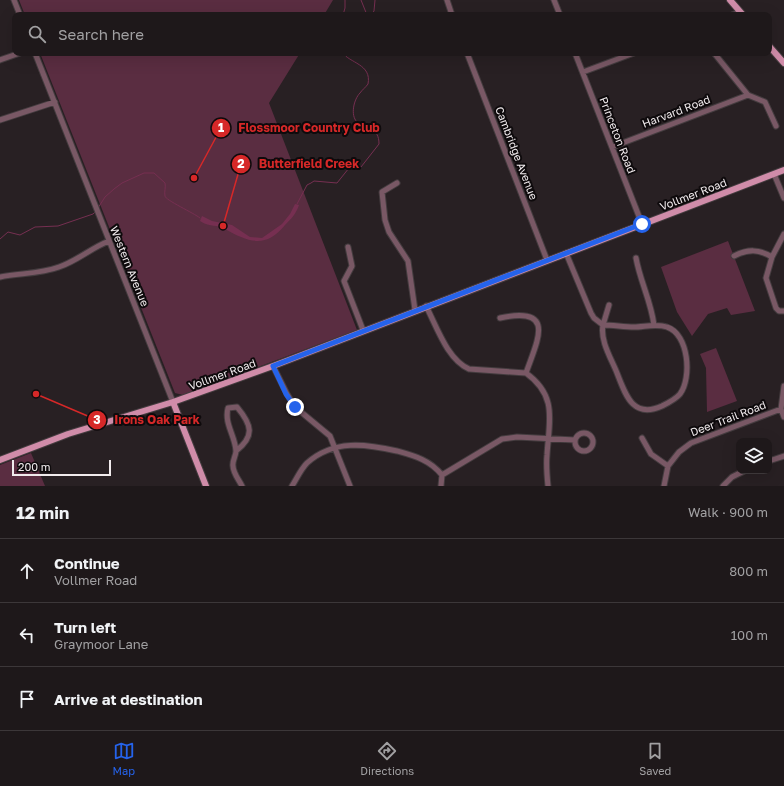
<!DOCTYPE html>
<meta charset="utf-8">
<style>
:root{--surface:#1e181a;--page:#2b2527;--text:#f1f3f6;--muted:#a1a0a2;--line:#3c3739;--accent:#2563eb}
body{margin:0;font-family:"Golos Text",sans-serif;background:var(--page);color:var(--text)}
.controls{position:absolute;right:12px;bottom:12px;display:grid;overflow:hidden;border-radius:8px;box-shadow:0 4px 16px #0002}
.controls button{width:36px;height:36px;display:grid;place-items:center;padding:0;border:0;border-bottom:1px solid var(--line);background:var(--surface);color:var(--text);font:20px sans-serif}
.scale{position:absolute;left:12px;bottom:10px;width:99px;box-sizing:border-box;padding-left:4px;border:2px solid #f1ebed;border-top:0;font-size:11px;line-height:14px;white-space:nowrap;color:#f1ebed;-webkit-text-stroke:3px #0e0a0c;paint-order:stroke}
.stop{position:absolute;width:12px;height:12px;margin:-9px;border:3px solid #2563eb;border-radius:50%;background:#fff}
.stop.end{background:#2563eb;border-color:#fff;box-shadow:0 1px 4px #0008}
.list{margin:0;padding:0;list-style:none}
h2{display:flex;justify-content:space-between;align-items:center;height:52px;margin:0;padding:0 16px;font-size:17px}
h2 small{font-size:13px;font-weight:400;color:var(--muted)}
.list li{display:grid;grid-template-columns:26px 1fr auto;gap:12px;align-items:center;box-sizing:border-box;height:64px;padding:0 16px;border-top:1px solid var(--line)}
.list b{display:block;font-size:15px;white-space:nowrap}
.list p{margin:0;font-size:13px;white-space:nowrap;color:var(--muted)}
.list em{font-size:13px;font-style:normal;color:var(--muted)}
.icon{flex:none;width:22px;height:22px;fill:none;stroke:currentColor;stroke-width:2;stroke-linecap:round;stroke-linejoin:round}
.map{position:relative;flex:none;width:784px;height:486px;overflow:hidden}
.search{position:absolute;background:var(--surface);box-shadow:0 4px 16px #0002;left:12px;right:12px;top:12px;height:44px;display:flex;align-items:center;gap:10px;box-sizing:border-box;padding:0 14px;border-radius:8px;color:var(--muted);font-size:15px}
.sheet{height:244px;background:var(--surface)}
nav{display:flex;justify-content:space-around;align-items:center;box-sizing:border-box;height:56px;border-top:1px solid var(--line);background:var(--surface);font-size:11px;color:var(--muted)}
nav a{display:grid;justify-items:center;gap:2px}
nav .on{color:var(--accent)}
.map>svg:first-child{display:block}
.green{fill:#5a2d41}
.water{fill:#762f51}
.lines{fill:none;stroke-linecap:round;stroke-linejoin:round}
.stream{stroke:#762f51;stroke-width:1}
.minor-casing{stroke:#443c3f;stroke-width:7}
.major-casing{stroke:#443c3f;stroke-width:8}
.minor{stroke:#795865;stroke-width:5}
.major{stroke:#d08ca9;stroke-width:6}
.route{stroke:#2563eb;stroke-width:5}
.labels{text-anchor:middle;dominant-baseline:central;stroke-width:4;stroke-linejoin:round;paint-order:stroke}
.street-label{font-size:11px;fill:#f1ebed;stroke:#0e0a0c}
.leader{fill:none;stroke:#d62828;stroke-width:1.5}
.callout-dot{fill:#d62828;stroke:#0e0a0c;stroke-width:1.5}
.mark-label{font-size:12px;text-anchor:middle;font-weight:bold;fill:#fff}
.callout-label{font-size:12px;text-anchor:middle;font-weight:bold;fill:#d62828;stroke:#0e0a0c;stroke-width:4;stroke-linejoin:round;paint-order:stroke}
</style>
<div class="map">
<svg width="784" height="486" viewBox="0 0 784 486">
<rect width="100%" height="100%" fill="#282023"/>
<path class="green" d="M19,0H333L324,15H25Z
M40,53H300L269,103L357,330L183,395L175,393Z
M728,241L755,311L731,315L727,308L708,314L692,336L677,312L661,267Z
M716,348L737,401L707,412L706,368L700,354Z
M31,453L45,486H0V465Z"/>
<path class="water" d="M295,204L299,205C296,214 291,219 285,225C266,249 248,242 225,229C217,224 211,228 200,221L202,216L212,221L232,225L250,237L262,238L282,224L290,214Z"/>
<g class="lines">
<path class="stream" d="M361,0L367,15
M343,15L345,8V0
M371,15L374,11L375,0
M297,204L307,185L311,183L314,181L337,183L349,168L361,167L379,144C379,127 367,130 357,122C350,115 354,99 360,93C362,90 366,87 368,84C372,64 349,63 343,53
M98,208L105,197L114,189L122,183L144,173H154L165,183C166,187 164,192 165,196C165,200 194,213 200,218
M0,239L8,232L20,235L35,227L58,226L93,214L96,211"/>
<defs>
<path id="minor" d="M14,0L20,15
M447,0L452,15
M554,0L560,15
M732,15L740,12
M35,53L173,402
M467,53L547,260
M575,53L642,224
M714,53L748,95L765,102L776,126
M0,60L20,53
M583,72L634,53
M0,120L55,102
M612,147L748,95
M774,174L784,198
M397,183L382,192L385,220L389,232L408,261L415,310
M784,234L772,257L766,278L776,308L779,311H784
M348,247L352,266L344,281L363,330
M566,253L591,313L594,318L603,325C600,341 611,358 617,373C626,396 633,419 662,406C668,403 676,399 680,394C692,378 689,334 667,327C656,323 644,327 634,327C624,327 613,325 603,325L609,305
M734,256C748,249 759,249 772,257
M636,258C640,281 651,301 654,325
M0,277C20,273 40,274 59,267C77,261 91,248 109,241
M426,306C437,327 447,359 469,369L526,373
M500,318C556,306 538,339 526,373C558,396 549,421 547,455C546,465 547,476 548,486
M273,366L287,394L295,407L330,436L350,486
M784,386L781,409L784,417
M575 442a9 9 0 1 1 18 0a9 9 0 1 1-18 0Z
M642,438L651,454L668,466L664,486
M236,451C255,436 252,425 237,407L228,408C224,424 235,435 236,451C236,456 232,461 233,466C233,473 239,480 242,486
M769,461L784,456
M668,466L679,452L691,443L781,409
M292,486C297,478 301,469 307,463C334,439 366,444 397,451C415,456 430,460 442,475L502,439L517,437L575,440
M441,486L442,475
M723,486L732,477L744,471"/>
<path id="major" d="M730,0L743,15
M769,46L784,63
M173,402L206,486
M0,460L68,434L173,402L273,366L784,170"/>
</defs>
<use href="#minor" class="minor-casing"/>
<use href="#major" class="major-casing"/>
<use href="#minor" class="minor"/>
<use href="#major" class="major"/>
</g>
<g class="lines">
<path class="route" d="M295,407L286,394L273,366L642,224"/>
</g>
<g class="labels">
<g class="street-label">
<text transform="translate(676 111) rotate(-21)">Harvard Road</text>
<text transform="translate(618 135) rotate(69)">Princeton Road</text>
<text transform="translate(517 153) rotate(69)">Cambridge Avenue</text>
<text transform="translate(693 194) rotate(-21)">Vollmer Road</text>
<text transform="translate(130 266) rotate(68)">Western Avenue</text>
<text transform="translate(222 374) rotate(-20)">Vollmer Road</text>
<text transform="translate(728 418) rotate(-21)">Deer Trail Road</text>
</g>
</g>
<path class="leader" d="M194 178L221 128M223 226L241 164M36 394L97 420"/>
<g class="callout-dot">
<circle cx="194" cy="178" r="4"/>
<circle cx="223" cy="226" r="4"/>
<circle cx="36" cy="394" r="4"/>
<circle cx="221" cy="128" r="10"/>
<circle cx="241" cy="164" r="10"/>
<circle cx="97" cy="420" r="10"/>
</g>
<g class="mark-label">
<text x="221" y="132">1</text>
<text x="241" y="168">2</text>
<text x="97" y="424">3</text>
</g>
<g class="callout-label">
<text x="309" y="132">Flossmoor Country Club</text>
<text x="309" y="168">Butterfield Creek</text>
<text x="157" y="424">Irons Oak Park</text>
</g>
</svg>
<div class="controls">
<button><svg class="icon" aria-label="layers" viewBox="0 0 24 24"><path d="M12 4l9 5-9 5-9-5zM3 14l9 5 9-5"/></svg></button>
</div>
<div class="scale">200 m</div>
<div class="stop" style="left:642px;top:224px"></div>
<div class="stop end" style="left:295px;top:407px"></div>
<div class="search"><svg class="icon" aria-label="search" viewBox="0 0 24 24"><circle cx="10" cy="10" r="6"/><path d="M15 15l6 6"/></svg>Search here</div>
</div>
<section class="sheet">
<h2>12 min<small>Walk · 900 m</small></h2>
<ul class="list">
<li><svg class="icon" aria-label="ahead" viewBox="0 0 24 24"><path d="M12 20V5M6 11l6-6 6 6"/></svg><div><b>Continue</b><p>Vollmer Road</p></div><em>800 m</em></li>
<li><svg class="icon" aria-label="left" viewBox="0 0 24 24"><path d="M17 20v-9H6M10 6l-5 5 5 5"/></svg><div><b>Turn left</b><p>Graymoor Lane</p></div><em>100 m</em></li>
<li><svg class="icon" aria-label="arrive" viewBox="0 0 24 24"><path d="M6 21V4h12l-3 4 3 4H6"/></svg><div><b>Arrive at destination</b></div></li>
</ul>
</section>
<nav>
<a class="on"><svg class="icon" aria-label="map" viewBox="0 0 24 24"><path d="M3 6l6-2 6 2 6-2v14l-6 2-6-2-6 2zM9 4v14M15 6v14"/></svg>Map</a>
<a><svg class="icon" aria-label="directions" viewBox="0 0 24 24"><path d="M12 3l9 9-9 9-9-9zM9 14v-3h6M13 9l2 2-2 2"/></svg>Directions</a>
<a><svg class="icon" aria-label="saved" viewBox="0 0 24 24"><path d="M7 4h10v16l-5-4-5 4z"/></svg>Saved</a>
</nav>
